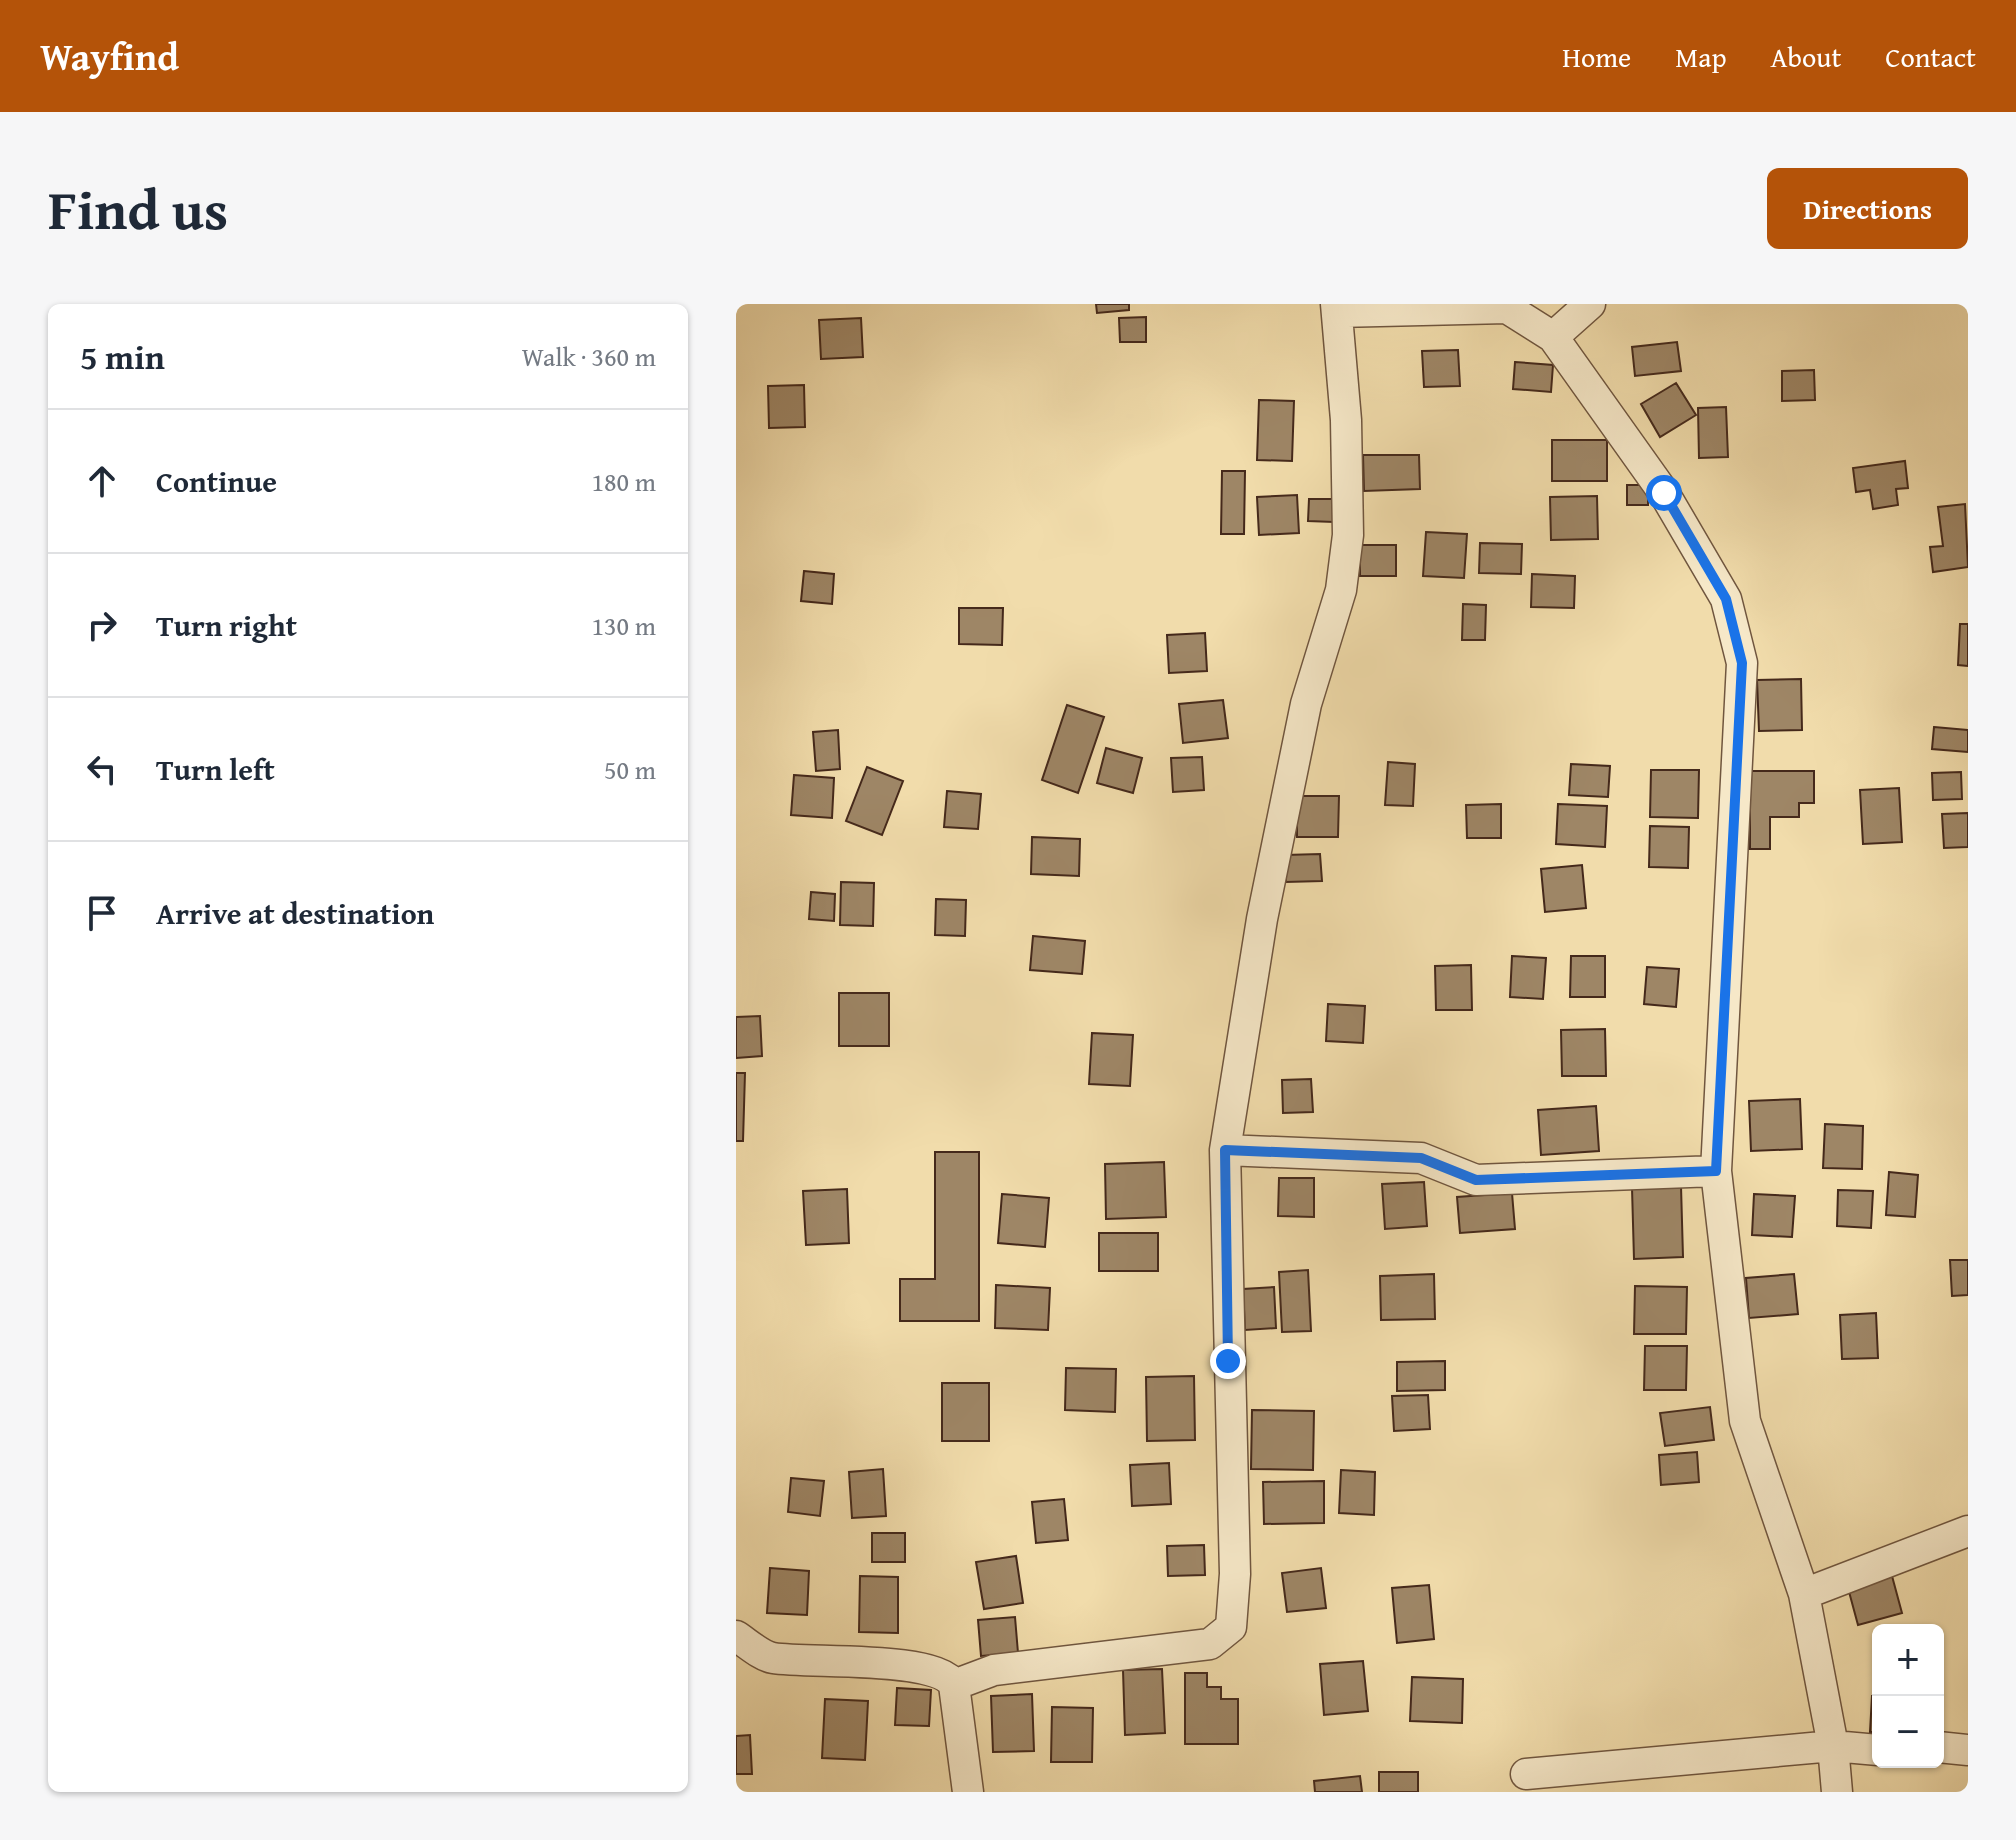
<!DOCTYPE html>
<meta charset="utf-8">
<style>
:root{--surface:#fff;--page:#f6f6f7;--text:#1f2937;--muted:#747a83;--line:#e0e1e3;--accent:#b45309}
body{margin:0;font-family:"Gentium Book Plus",serif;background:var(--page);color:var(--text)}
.controls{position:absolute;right:24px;bottom:24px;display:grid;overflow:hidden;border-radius:12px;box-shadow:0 2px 6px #0004}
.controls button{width:72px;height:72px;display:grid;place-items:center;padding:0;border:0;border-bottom:2px solid var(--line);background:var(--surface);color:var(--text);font:40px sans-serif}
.stop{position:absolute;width:24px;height:24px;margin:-18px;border:6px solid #1a73e8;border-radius:50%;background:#fff}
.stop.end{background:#1a73e8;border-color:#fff;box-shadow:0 2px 8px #0008}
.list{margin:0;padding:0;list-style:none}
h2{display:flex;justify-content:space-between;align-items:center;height:104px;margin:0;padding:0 32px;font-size:34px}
h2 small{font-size:26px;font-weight:400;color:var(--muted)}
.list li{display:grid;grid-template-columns:52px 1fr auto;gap:24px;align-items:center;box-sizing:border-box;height:144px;padding:0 32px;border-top:2px solid var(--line)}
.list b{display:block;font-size:30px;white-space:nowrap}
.list em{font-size:26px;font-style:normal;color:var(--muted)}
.icon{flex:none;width:44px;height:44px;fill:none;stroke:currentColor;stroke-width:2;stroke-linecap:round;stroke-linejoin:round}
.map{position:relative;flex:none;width:1232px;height:1488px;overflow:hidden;border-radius:12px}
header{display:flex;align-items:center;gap:48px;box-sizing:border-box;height:112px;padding:0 40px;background:var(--accent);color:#fff}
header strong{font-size:38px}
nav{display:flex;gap:44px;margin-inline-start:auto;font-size:28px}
.intro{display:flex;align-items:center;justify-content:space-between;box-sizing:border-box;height:192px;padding:0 48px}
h1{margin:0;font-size:56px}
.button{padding:20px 36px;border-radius:12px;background:var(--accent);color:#fff;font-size:28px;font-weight:700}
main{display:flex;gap:48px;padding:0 48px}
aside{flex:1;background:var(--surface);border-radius:12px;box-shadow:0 2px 6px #0004}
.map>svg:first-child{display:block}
.building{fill:#9e8666;stroke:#45291b;stroke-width:2}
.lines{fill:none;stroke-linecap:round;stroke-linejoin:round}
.minor-casing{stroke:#70563f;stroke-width:33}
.minor{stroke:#f6e8c8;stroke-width:30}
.route{stroke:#1a73e8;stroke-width:10}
</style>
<header>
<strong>Wayfind</strong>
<nav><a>Home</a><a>Map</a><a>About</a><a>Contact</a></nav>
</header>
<div class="intro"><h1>Find us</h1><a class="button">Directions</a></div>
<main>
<aside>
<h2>5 min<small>Walk · 360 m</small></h2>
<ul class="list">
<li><svg class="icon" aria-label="ahead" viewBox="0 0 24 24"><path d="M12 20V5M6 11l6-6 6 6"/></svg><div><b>Continue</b></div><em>180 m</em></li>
<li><svg class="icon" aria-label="right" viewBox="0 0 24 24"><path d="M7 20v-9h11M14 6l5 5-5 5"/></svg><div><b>Turn right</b></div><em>130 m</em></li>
<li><svg class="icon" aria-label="left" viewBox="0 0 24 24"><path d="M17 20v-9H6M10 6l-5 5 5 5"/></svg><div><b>Turn left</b></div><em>50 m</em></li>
<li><svg class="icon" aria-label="arrive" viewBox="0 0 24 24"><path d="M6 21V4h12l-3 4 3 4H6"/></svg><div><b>Arrive at destination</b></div></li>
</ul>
</aside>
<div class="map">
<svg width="1232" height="1488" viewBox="0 0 1232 1488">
<rect width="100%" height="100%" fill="#f1dcab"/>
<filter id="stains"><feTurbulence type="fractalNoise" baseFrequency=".0025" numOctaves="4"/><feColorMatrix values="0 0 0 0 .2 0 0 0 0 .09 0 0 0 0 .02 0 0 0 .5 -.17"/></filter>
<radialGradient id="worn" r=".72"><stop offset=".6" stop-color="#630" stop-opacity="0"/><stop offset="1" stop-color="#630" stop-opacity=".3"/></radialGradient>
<path class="building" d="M360,0H393V6L361,9Z
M410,13V38H384L383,14Z
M125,14L127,53L85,55L83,16Z
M941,38L945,67L899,72L896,43Z
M722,46L724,82L688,83L686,47Z
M779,58L817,61L815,88L777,85Z
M1078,66L1079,96L1046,97V67Z
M940,79L960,111L924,133L905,100Z
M68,81L69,123L33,124L32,82Z
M523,96L558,97L556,157L521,156Z
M990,103L992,153L963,154L962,104Z
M816,136H871V177H816Z
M627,151H683L684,185L628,187Z
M1169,157L1172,184L1160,185L1162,201L1137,205L1134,186L1120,188L1117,164Z
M486,167H509L508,230H485Z
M891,181H912V201H891Z
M561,191L563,229L523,231L521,193Z
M861,192L862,235L815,236L814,193Z
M573,195H599L598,218L572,217Z
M1229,200L1232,263L1197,268L1194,243L1207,242L1202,203Z
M690,228L731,230L728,274L687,272Z
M744,239L786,240L785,270L743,269Z
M624,241H660V272H624Z
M68,267L98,270L96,300L65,297Z
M796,270L839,272L838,304L795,303Z
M727,300L750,301L749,336H726Z
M223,304H267L266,341L223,340Z
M1224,320H1232V362L1222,361Z
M469,329L471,367L433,369L431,331Z
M1065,375L1066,426L1023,427L1021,376Z
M487,396L492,434L447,439L443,400Z
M331,401L368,413L342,489L306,476Z
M1198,423L1232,426V448L1196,445Z
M102,426L104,465L80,467L77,428Z
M370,444L406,454L397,489L361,479Z
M466,453L468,486L437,488L435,454Z
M652,458L679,460L677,502L649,501Z
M835,460L874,462L872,493L833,491Z
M131,463L167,477L146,531L110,517Z
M915,466H963L962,514L914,513Z
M1014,467H1078V499H1063V513H1034V545H1014Z
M1225,468L1226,495L1197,496L1196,469Z
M58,471L98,474L96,514L55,511Z
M1163,484L1166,538L1127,540L1124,486Z
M211,487L245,490L242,525L208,523Z
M561,492H603L602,533H561Z
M765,500V534H731L730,501Z
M822,500L871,502L869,543L820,540Z
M1232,509V543L1208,544L1206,510Z
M914,522L953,523L952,564L913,563Z
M296,533L344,535L343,572L295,570Z
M584,550L586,577L550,578L549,551Z
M846,561L850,604L809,608L805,565Z
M105,578L138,579L137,622L104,621Z
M75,588L99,590L98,617L73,615Z
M200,595L230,596L229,632L199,631Z
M297,632L349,637L346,670L294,666Z
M776,652L810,654L807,695L774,693Z
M835,652H869V693H834Z
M735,661L736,706H700L699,662Z
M911,663L943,665L940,703L908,700Z
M103,689H153V742H103Z
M592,700L629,702L627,739L590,737Z
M24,712L26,752L0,754V713Z
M869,725L870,772H826L825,726Z
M356,729L397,731L394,782L353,780Z
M0,769H9L7,837H0Z
M575,775L577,808L547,809L546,776Z
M1064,795L1066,845L1015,847L1013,797Z
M860,802L863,847L805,851L802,806Z
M1089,820L1127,822L1126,865L1087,864Z
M199,848H243V1017H164V975H199Z
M428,858L430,913L370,915L369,860Z
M1153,868L1182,871L1179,913L1150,911Z
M543,874H578V913L542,912Z
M688,878L691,922L649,925L646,880Z
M945,882L947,953L898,955L896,884Z
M111,885L113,939L70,941L67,887Z
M1102,886L1137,887L1135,924L1101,922Z
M776,889L779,925L724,929L721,893Z
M266,890L313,894L309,943L262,939Z
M1018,890L1059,892L1056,933L1016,931Z
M363,929H422V967H363Z
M1214,956H1232V991L1216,992Z
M572,966L575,1027L546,1028L543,968Z
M698,970L699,1015L645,1016L644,972Z
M1058,970L1062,1010L1013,1014L1010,974Z
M260,981L314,984L312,1026L259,1024Z
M899,982L951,983L950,1030H898Z
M538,983L540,1024L509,1026L507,985Z
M1140,1009L1142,1054L1106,1055L1104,1011Z
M909,1042H951L950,1086H908Z
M709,1057V1086L661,1087V1058Z
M330,1064L380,1065L379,1108L329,1106Z
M458,1072L459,1136L411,1137L410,1073Z
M206,1079H253V1137H206Z
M692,1091L694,1125L658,1127L656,1092Z
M974,1103L978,1136L929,1142L924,1109Z
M516,1106L578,1107L577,1166L515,1165Z
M961,1148L963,1178L925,1181L923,1151Z
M433,1159L435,1200L396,1202L394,1161Z
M147,1165L150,1212L116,1214L113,1168Z
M605,1166L639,1168L638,1211L603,1209Z
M55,1174L88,1177L84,1212L52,1208Z
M588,1177V1219L528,1220L527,1178Z
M328,1195L332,1236L300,1239L296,1198Z
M136,1229H169V1258H136Z
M468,1241L469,1271L432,1272L431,1242Z
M280,1252L287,1299L248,1305L240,1258Z
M34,1264L73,1267L71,1311L31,1309Z
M585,1264L590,1304L551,1308L546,1269Z
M124,1272L162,1273V1329L123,1328Z
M1156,1272L1166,1309L1122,1321L1112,1284Z
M693,1281L698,1335L661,1339L656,1284Z
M279,1313L282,1349L245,1352L242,1316Z
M627,1357L632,1407L588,1411L584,1360Z
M426,1365L429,1429L389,1431L387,1366Z
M449,1369H471V1383H485V1395H502V1440H449Z
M676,1373L727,1375L726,1419L674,1417Z
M161,1384L195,1386L193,1422L159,1421Z
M296,1390L298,1447L257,1448L255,1392Z
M1136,1392H1142V1428H1134Z
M89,1395L132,1397L129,1456L86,1454Z
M316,1403L357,1404L356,1458H315Z
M14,1431L16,1470H0V1432Z
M643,1468H682V1488H643Z
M624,1472L626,1488H579L578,1477Z"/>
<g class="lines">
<defs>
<path id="minor" d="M601,8L771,4L817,33L928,189L990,295L1006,359L980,867L1009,1117L1068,1290L1097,1442L1101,1488
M817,33L854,0
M489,846L685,854L740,876L980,867
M1068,1290L1232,1227
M0,1332C11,1339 25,1352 37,1354C73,1360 201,1351 218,1381L232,1488
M218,1381L258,1366L474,1340L495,1323L499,1270L489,846L526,615L570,400L605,286L612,231L610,116L600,0
M1202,1443L1232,1446
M790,1470L1097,1442L1142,1446"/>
</defs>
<use href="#minor" class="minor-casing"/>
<use href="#minor" class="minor"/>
</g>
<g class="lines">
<path class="route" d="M492,1057L489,846L685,854L740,876L980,867L1006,359L990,295L928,189"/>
</g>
<rect width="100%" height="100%" filter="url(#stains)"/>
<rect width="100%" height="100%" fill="url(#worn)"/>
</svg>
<div class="controls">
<button>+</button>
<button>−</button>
</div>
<div class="stop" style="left:928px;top:189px"></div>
<div class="stop end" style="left:492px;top:1057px"></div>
</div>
</main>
